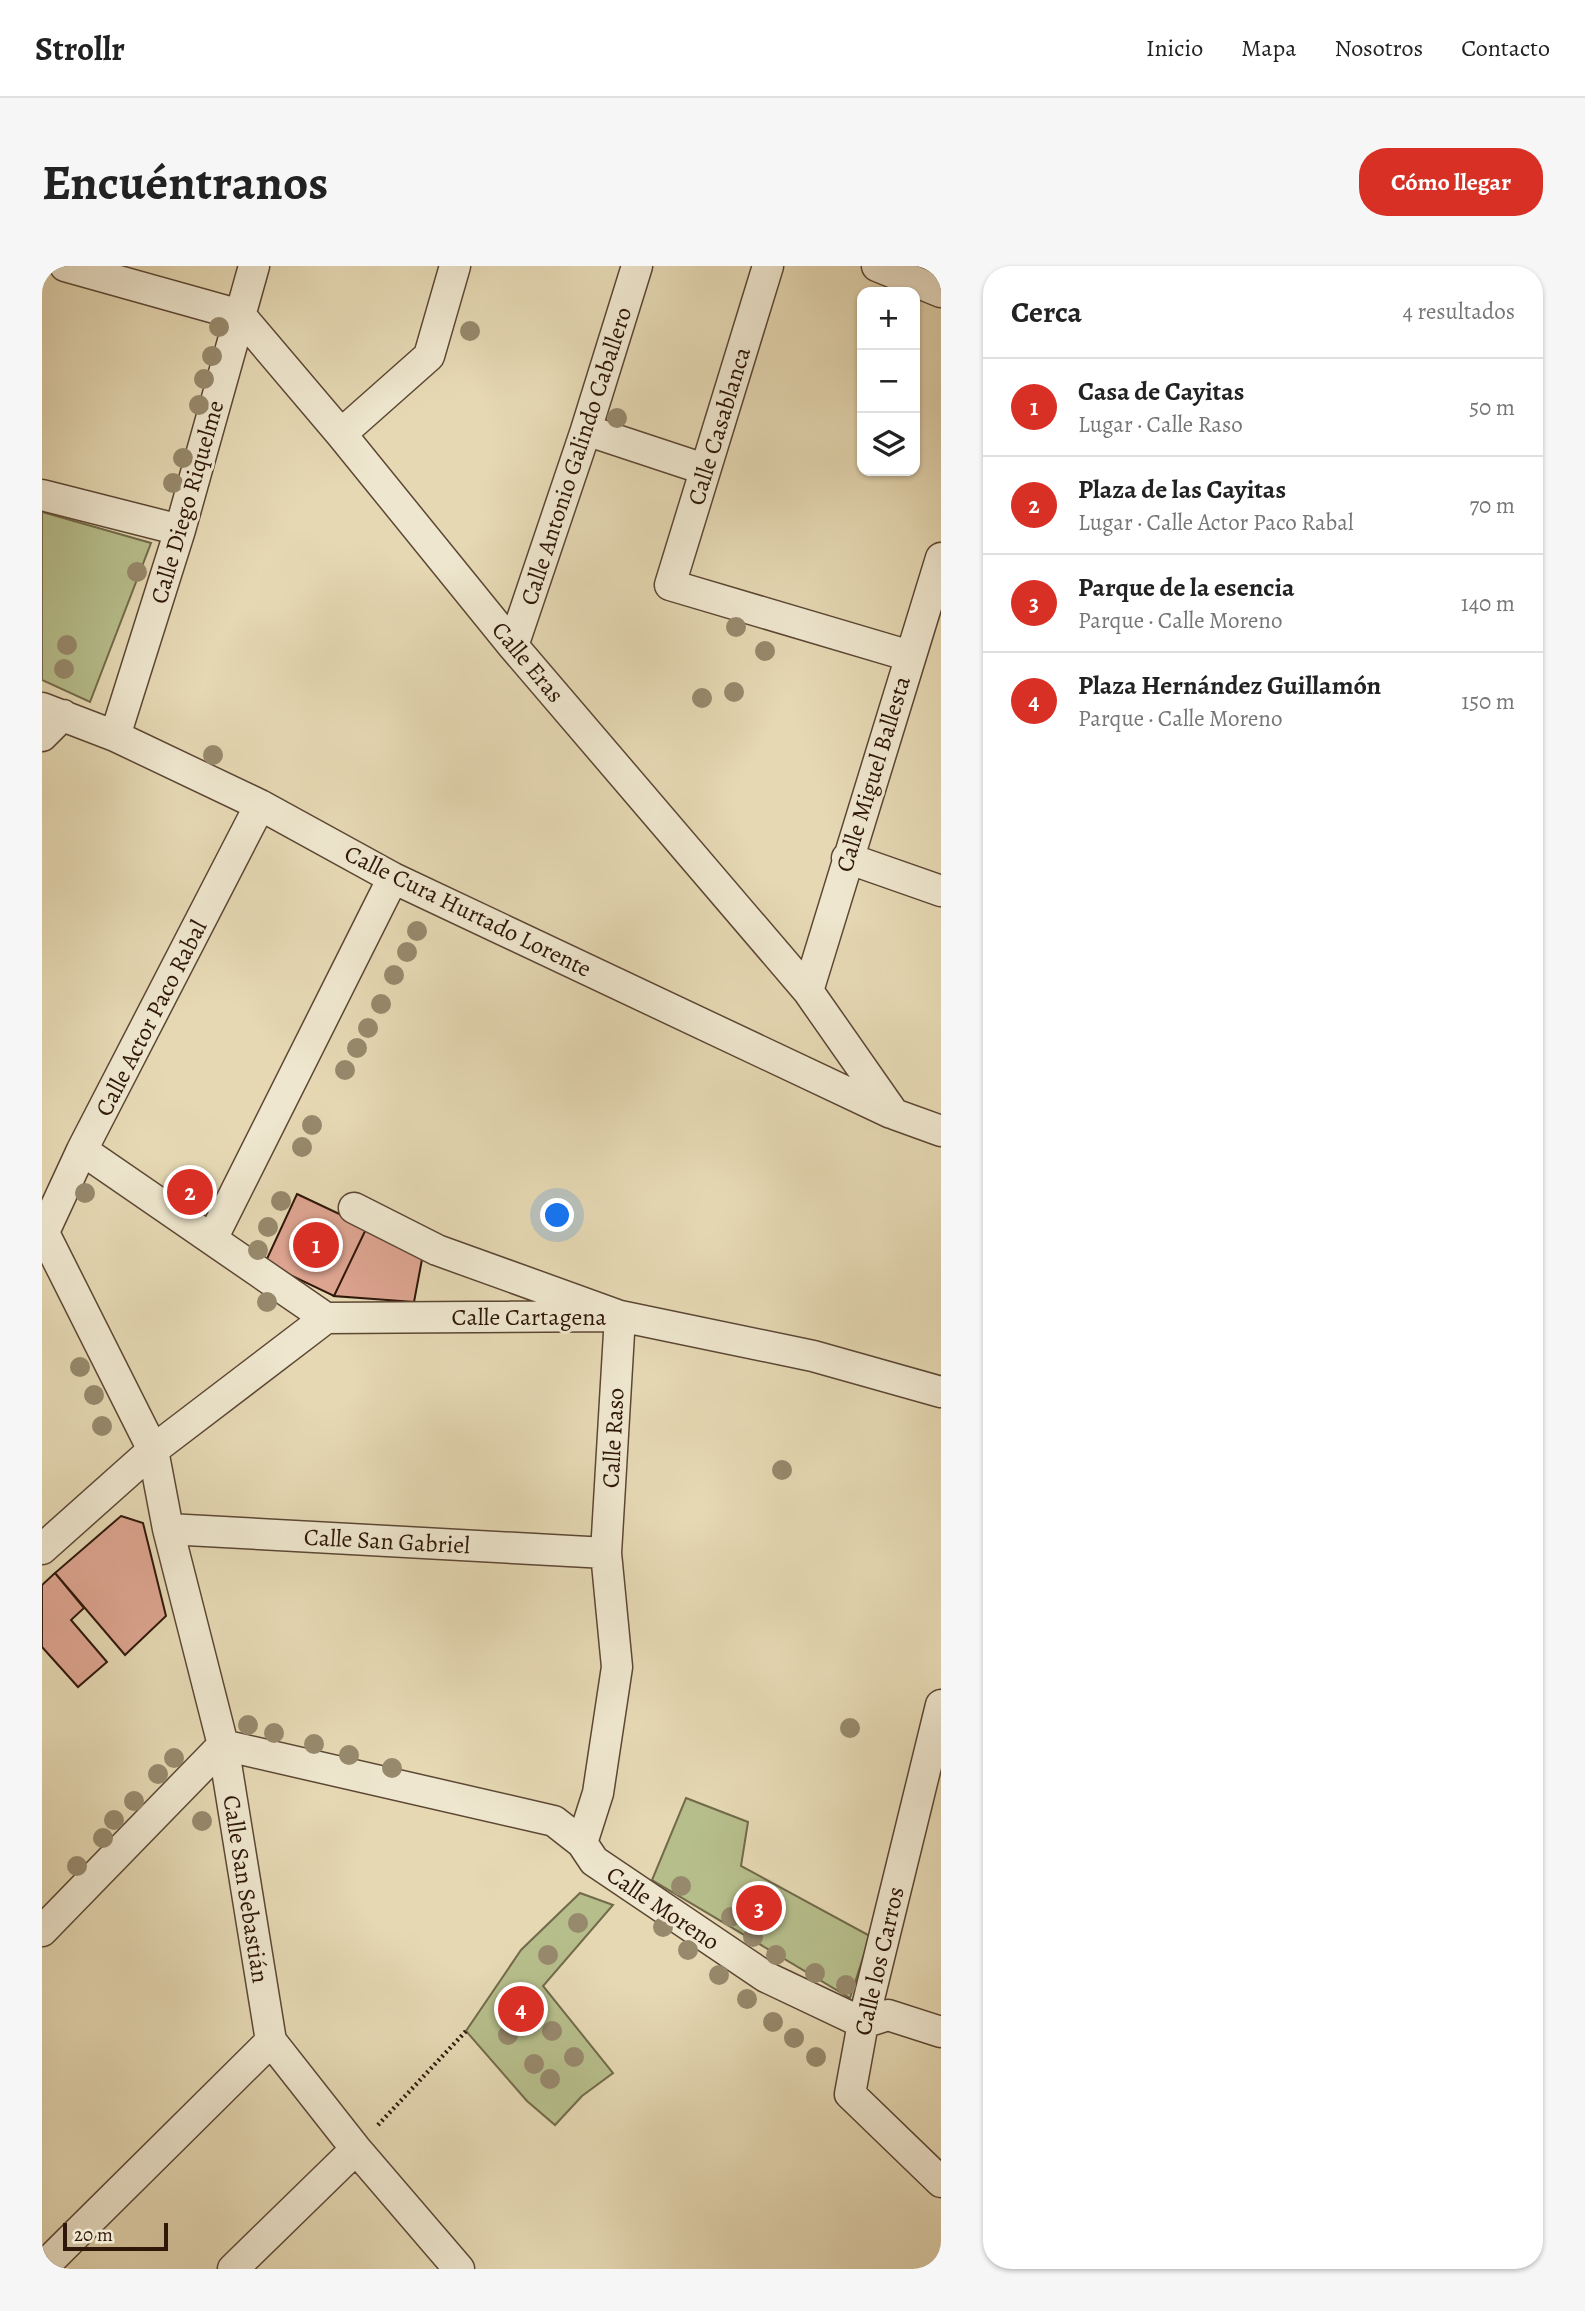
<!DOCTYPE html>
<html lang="es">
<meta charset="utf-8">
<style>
:root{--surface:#fff;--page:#f6f6f6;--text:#222;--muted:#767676;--line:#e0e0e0;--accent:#d93025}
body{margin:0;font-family:Alegreya,serif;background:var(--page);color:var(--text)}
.controls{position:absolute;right:21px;top:21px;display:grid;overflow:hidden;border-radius:14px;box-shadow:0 2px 5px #0004}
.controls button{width:63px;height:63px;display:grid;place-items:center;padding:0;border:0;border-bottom:2px solid var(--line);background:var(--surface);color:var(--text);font:35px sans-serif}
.scale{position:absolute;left:21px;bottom:18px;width:105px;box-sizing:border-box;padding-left:7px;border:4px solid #2f170a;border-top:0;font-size:19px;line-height:24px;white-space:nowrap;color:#2f170a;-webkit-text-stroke:5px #eee6ce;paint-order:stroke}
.you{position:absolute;left:516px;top:950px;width:24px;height:24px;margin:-18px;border:5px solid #fff;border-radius:50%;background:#1a73e8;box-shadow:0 0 0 10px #1a73e833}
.badge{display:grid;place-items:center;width:46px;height:46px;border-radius:50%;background:var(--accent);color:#fff;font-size:23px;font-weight:700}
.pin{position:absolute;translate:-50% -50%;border:4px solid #fff;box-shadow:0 2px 7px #0006}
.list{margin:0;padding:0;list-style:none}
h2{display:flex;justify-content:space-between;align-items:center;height:91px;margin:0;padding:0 28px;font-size:30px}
h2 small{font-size:23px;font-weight:400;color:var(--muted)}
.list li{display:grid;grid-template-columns:46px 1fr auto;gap:21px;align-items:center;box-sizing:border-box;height:98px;padding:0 28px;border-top:2px solid var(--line)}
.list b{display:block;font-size:26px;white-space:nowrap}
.list p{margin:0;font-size:23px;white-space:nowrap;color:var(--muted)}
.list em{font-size:23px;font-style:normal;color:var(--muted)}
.icon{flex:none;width:38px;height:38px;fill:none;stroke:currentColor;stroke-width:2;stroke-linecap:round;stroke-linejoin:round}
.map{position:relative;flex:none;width:899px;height:2003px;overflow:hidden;border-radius:28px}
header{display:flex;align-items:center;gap:42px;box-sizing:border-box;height:98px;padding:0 35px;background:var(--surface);border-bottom:2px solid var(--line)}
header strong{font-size:33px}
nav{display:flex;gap:38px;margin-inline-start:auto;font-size:24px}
.intro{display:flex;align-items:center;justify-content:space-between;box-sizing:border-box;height:168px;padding:0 42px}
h1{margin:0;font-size:49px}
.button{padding:18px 32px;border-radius:28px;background:var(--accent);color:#fff;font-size:24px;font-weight:700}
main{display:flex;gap:42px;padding:0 42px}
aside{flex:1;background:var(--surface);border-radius:28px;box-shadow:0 2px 5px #0004}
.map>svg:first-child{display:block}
.green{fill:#b6be8b;stroke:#726a4a;stroke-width:2}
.building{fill:#dda490;stroke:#2f170a;stroke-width:2}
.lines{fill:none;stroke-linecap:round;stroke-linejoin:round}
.street-casing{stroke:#5c4734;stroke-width:33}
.path{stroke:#2f170a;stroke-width:4.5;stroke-dasharray:2 3.5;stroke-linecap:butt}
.street{stroke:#eee6ce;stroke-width:30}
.tree{fill:#97896c}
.labels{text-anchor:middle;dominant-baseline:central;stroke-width:6;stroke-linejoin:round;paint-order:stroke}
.street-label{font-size:24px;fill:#2f170a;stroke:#eee6ce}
</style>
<header>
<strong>Strollr</strong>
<nav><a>Inicio</a><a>Mapa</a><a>Nosotros</a><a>Contacto</a></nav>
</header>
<div class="intro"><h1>Encuéntranos</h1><a class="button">Cómo llegar</a></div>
<main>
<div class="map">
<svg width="899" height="2003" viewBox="0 0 899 2003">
<rect width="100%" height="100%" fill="#e5d8b3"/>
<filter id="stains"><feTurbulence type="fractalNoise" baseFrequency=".00286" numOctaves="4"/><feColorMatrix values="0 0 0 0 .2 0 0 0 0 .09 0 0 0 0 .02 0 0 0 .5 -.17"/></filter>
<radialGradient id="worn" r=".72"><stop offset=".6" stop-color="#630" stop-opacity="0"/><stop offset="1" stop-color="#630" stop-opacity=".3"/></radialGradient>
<path class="green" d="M0,246L109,277L48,436L0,414Z
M644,1532L706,1556L699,1600L828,1670L808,1732L610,1614Z
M538,1627L571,1639L501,1720L571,1807L540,1830L513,1859L485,1835L424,1765L479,1684Z"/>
<path class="building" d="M255,928L325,961L292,1030L223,997Z
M325,961L381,988L372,1036L292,1030Z
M79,1250L101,1257L124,1350L83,1389L13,1307Z
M13,1307L42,1342L29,1354L65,1396L36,1421L0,1381V1319Z"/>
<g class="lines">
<defs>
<path id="street" d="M23,0L198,49L299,168L471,380L766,725L852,848L899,865
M726,0L628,319L868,390
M835,0L899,26
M544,164L662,203
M299,168L387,90L413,0
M0,229L138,264
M471,380L544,164L595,0
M0,442L73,470L218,539L351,612L849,847
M0,470L21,449
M73,470L138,264L212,0
M805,592L899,625
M766,725L899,292
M40,884L284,1052
M312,942L395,984L578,1050L564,1287L575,1401L556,1527L540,1577
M0,963L111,1184L126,1263L181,1479L229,1775L314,1883L417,2003
M2,966L40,884L218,539
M170,973L351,612
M126,1263L564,1287
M0,1283L111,1184L284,1052L578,1050L771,1090L899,1126
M899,1439L821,1757L808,1828L899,1916
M181,1479L512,1555L540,1577L552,1595L724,1711L821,1757L846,1749L899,1766
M0,1665L181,1479
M0,2002L229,1775
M191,2003L314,1883"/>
</defs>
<use href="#street" class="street-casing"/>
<path class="path" d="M336,1859L424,1765"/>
<use href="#street" class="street"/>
</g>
<g class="tree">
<circle cx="177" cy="61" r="10"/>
<circle cx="428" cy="65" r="10"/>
<circle cx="170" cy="90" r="10"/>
<circle cx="162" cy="113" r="10"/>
<circle cx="157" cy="139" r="10"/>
<circle cx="575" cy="152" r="10"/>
<circle cx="141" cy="192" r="10"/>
<circle cx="131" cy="217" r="10"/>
<circle cx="95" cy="306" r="10"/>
<circle cx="694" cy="361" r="10"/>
<circle cx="25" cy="379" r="10"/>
<circle cx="723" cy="385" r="10"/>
<circle cx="22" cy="403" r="10"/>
<circle cx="692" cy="426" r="10"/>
<circle cx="660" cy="432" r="10"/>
<circle cx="171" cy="489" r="10"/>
<circle cx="375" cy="665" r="10"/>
<circle cx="365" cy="686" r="10"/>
<circle cx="352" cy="709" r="10"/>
<circle cx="339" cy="738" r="10"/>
<circle cx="326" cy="762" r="10"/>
<circle cx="315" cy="782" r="10"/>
<circle cx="303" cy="804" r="10"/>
<circle cx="270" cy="859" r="10"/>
<circle cx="260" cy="881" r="10"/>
<circle cx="43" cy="927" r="10"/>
<circle cx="239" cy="935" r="10"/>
<circle cx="226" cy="961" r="10"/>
<circle cx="216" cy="984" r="10"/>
<circle cx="225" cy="1036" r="10"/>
<circle cx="38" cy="1101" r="10"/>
<circle cx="52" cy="1129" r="10"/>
<circle cx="60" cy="1160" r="10"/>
<circle cx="740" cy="1204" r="10"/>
<circle cx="206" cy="1459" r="10"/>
<circle cx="808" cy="1462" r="10"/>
<circle cx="232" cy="1467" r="10"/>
<circle cx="272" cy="1478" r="10"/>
<circle cx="307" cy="1489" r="10"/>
<circle cx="132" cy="1492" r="10"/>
<circle cx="350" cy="1502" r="10"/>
<circle cx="116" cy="1508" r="10"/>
<circle cx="92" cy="1535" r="10"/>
<circle cx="72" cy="1554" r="10"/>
<circle cx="160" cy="1555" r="10"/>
<circle cx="61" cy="1572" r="10"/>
<circle cx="35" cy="1600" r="10"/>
<circle cx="639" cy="1620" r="10"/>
<circle cx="689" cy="1651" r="10"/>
<circle cx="536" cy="1657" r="10"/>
<circle cx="621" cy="1661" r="10"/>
<circle cx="711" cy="1671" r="10"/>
<circle cx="646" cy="1684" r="10"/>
<circle cx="506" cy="1689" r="10"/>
<circle cx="734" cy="1689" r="10"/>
<circle cx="773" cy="1707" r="10"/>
<circle cx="677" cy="1709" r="10"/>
<circle cx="804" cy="1719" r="10"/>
<circle cx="705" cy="1733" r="10"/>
<circle cx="486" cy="1740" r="10"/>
<circle cx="731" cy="1756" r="10"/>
<circle cx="510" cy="1765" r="10"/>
<circle cx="466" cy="1769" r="10"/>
<circle cx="752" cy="1772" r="10"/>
<circle cx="532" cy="1791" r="10"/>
<circle cx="774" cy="1791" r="10"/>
<circle cx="492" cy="1798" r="10"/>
<circle cx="508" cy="1813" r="10"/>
</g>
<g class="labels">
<g class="street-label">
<text transform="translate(677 160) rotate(-73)">Calle Casablanca</text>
<text transform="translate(534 190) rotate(-72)">Calle Antonio Galindo Caballero</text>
<text transform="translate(145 236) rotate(-74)">Calle Diego Riquelme</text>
<text transform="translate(486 396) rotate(50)">Calle Eras</text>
<text transform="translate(831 508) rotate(-73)">Calle Miguel Ballesta</text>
<text transform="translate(426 645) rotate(26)">Calle Cura Hurtado Lorente</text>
<text transform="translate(109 752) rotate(-63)">Calle Actor Paco Rabal</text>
<text x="487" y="1051">Calle Cartagena</text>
<text transform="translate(571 1172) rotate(-87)">Calle Raso</text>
<text transform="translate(345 1275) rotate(3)">Calle San Gabriel</text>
<text transform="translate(204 1623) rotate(81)">Calle San Sebastián</text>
<text transform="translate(621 1642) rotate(34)">Calle Moreno</text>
<text transform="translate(837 1695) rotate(-77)">Calle los Carros</text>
</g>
</g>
<rect width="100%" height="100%" filter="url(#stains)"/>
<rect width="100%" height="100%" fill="url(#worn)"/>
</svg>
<div class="controls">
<button>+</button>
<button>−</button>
<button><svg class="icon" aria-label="layers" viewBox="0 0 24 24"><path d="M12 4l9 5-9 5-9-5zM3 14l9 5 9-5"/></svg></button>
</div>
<div class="scale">20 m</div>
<div class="you"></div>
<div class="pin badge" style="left:274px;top:979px">1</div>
<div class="pin badge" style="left:148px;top:926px">2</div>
<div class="pin badge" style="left:717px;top:1642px">3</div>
<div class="pin badge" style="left:479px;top:1743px">4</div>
</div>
<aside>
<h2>Cerca<small>4 resultados</small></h2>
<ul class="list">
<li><span class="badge">1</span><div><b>Casa de Cayitas</b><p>Lugar · Calle Raso</p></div><em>50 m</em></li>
<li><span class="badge">2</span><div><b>Plaza de las Cayitas</b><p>Lugar · Calle Actor Paco Rabal</p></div><em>70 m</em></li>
<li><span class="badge">3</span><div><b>Parque de la esencia</b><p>Parque · Calle Moreno</p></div><em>140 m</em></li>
<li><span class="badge">4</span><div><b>Plaza Hernández Guillamón</b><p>Parque · Calle Moreno</p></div><em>150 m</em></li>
</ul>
</aside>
</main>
